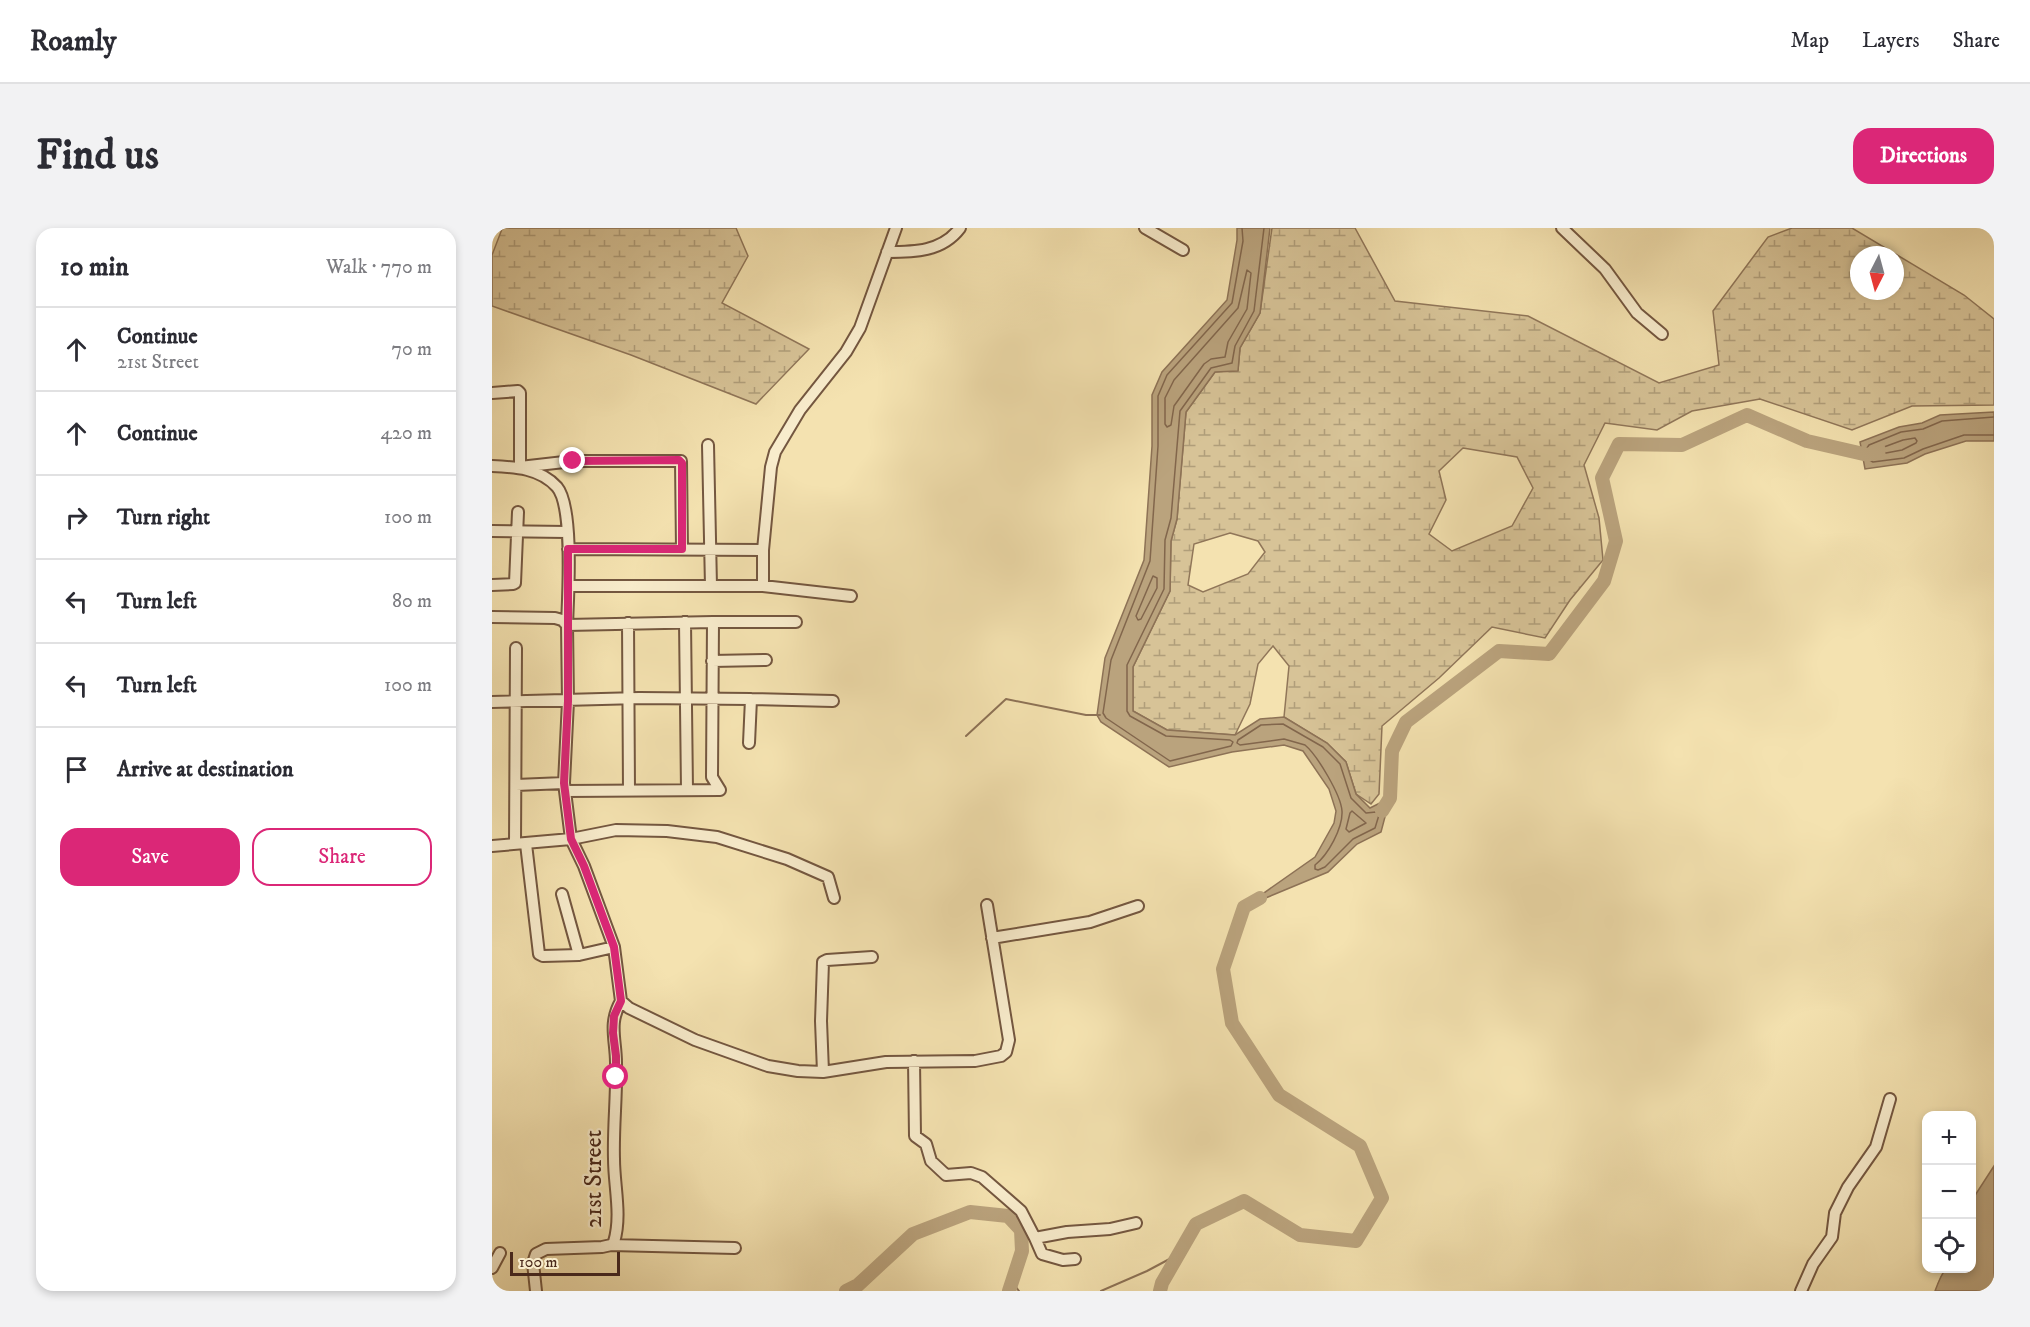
<!DOCTYPE html>
<meta charset="utf-8">
<style>
:root{--surface:#fff;--page:#f2f2f3;--text:#2b2b33;--muted:#7c7c81;--line:#e1e1e2;--accent:#db2777}
body{margin:0;font-family:"IM FELL DW Pica",serif;background:var(--page);color:var(--text)}
.controls{position:absolute;right:18px;bottom:18px;display:grid;overflow:hidden;border-radius:12px;box-shadow:0 3px 9px #0003}
.controls button{width:54px;height:54px;display:grid;place-items:center;padding:0;border:0;border-bottom:2px solid var(--line);background:var(--surface);color:var(--text);font:30px sans-serif}
.compass{position:absolute;left:1358px;top:18px;width:54px;height:54px;border-radius:50%;background:var(--surface);box-shadow:0 3px 9px #0003;rotate:186deg}
.scale{position:absolute;left:18px;bottom:15px;width:110px;box-sizing:border-box;padding-left:6px;border:3px solid #4a291b;border-top:0;font-size:16px;line-height:21px;white-space:nowrap;color:#4a291b;-webkit-text-stroke:4px #f8eccc;paint-order:stroke}
.stop{position:absolute;width:18px;height:18px;margin:-14px;border:4px solid #db2777;border-radius:50%;background:#fff}
.stop.end{background:#db2777;border-color:#fff;box-shadow:0 2px 6px #0008}
.list{margin:0;padding:0;list-style:none}
h2{display:flex;justify-content:space-between;align-items:center;height:78px;margin:0;padding:0 24px;font-size:26px}
h2 small{font-size:20px;font-weight:400;color:var(--muted)}
.list li{display:grid;grid-template-columns:39px 1fr auto;gap:18px;align-items:center;box-sizing:border-box;height:84px;padding:0 24px;border-top:2px solid var(--line)}
.list b{display:block;font-size:22px;white-space:nowrap}
.list p{margin:0;font-size:20px;white-space:nowrap;color:var(--muted)}
.list em{font-size:20px;font-style:normal;color:var(--muted)}
.actions{display:flex;gap:12px;padding:18px 24px}
.actions a{flex:1;padding:14px 0;border:2px solid var(--accent);border-radius:18px;text-align:center;font-size:21px;color:var(--accent)}
.actions .main{background:var(--accent);color:#fff}
.icon{flex:none;width:33px;height:33px;fill:none;stroke:currentColor;stroke-width:2;stroke-linecap:round;stroke-linejoin:round}
.map{position:relative;flex:none;width:1502px;height:1063px;overflow:hidden;border-radius:18px}
header{display:flex;align-items:center;gap:36px;box-sizing:border-box;height:84px;padding:0 30px;background:var(--surface);border-bottom:2px solid var(--line)}
header strong{font-size:28px}
nav{display:flex;gap:33px;margin-inline-start:auto;font-size:21px}
.intro{display:flex;align-items:center;justify-content:space-between;box-sizing:border-box;height:144px;padding:0 36px}
h1{margin:0;font-size:42px}
.button{padding:15px 27px;border-radius:18px;background:var(--accent);color:#fff;font-size:21px;font-weight:700}
main{display:flex;gap:36px;padding:0 36px}
aside{flex:1;background:var(--surface);border-radius:18px;box-shadow:0 3px 9px #0003}
.map>svg:first-child{display:block}
.wetland{fill:url(#wetland-marsh);stroke:#907659;stroke-width:1.5;fill-rule:evenodd}
.water{fill:#baa37d;stroke:#8d7256;stroke-width:1.5}
.lines{fill:none;stroke-linecap:round;stroke-linejoin:round}
.shore{stroke:#82664c;stroke-width:1.5}
.stream{stroke:#8d7256;stroke-width:2}
.river{stroke:#baa37d;stroke-width:14}
.minor-casing{stroke:#745740;stroke-width:14}
.minor{stroke:#f8eccc;stroke-width:10}
.route{stroke:#db2777;stroke-width:8}
.labels{text-anchor:middle;dominant-baseline:central;stroke-width:4.5;stroke-linejoin:round;paint-order:stroke}
.street-label{font-size:24px;fill:#4a291b;stroke:#f8eccc}
</style>
<header>
<strong>Roamly</strong>
<nav><a>Map</a><a>Layers</a><a>Share</a></nav>
</header>
<div class="intro"><h1>Find us</h1><a class="button">Directions</a></div>
<main>
<aside>
<h2>10 min<small>Walk · 770 m</small></h2>
<ul class="list">
<li><svg class="icon" aria-label="ahead" viewBox="0 0 24 24"><path d="M12 20V5M6 11l6-6 6 6"/></svg><div><b>Continue</b><p>21st Street</p></div><em>70 m</em></li>
<li><svg class="icon" aria-label="ahead" viewBox="0 0 24 24"><path d="M12 20V5M6 11l6-6 6 6"/></svg><div><b>Continue</b></div><em>420 m</em></li>
<li><svg class="icon" aria-label="right" viewBox="0 0 24 24"><path d="M7 20v-9h11M14 6l5 5-5 5"/></svg><div><b>Turn right</b></div><em>100 m</em></li>
<li><svg class="icon" aria-label="left" viewBox="0 0 24 24"><path d="M17 20v-9H6M10 6l-5 5 5 5"/></svg><div><b>Turn left</b></div><em>80 m</em></li>
<li><svg class="icon" aria-label="left" viewBox="0 0 24 24"><path d="M17 20v-9H6M10 6l-5 5 5 5"/></svg><div><b>Turn left</b></div><em>100 m</em></li>
<li><svg class="icon" aria-label="arrive" viewBox="0 0 24 24"><path d="M6 21V4h12l-3 4 3 4H6"/></svg><div><b>Arrive at destination</b></div></li>
</ul>
<div class="actions"><a class="main">Save</a><a>Share</a></div>
</aside>
<div class="map">
<svg width="1502" height="1063" viewBox="0 0 1502 1063">
<defs>
<pattern id="wetland-marsh" width="20" height="14" patternUnits="userSpaceOnUse" patternTransform="scale(1.5)"><rect width="20" height="14" fill="#d7c397"/><path d="M1 5h8M5 5V1M11 12h8M15 12V8" fill="none" stroke="#b09e7a"/></pattern>
</defs>
<rect width="100%" height="100%" fill="#f4e2b0"/>
<filter id="stains"><feTurbulence type="fractalNoise" baseFrequency=".00333" numOctaves="4"/><feColorMatrix values="0 0 0 0 .2 0 0 0 0 .09 0 0 0 0 .02 0 0 0 .5 -.17"/></filter>
<radialGradient id="worn" r=".72"><stop offset=".6" stop-color="#630" stop-opacity="0"/><stop offset="1" stop-color="#630" stop-opacity=".3"/></radialGradient>
<path class="wetland" d="M13,0H244L256,28L230,75L317,121L264,176L139,127L0,78V27L10,1Z
M780,0H863L903,73L1036,88L1167,155L1227,137L1221,83L1276,9L1300,0H1360L1472,67L1502,91V177L1420,178L1360,202L1268,171L1200,183L1165,202L1113,195L1092,237L1107,290L1111,332L1078,372L1053,410L1000,399L947,450L890,498L887,566L879,576L864,566L854,534L835,515L792,489L797,438L781,418L766,436L758,476L743,507L675,502L641,483V439L678,363L679,313L685,291L694,184L723,144L746,142L748,120L768,85ZM1367,27H1403V63H1367ZM971,220L1025,229L1041,260L1020,298L960,323L937,306L954,272L947,243ZM738,305L766,313L773,324L756,346L711,364L696,357L702,316Z"/>
<path class="water" d="M745,0H778L768,85L748,120L746,143L723,144L694,184L685,291L679,313L678,363L641,439V483L675,502L743,507L768,491L792,489L835,515L854,534L864,566L878,580L898,570L889,604L865,616L836,644L752,679L823,629L842,595L844,583L837,561L811,523L792,517L740,524L677,539L609,494L605,487L613,430L652,332L660,218V167L670,144L735,72L745,12Z
M1502,184V213H1474L1433,226L1415,235L1373,241L1368,214L1407,199L1430,195L1448,187Z
M1502,938V1063H1443C1453,1036 1452,1040 1480,1040V972Z"/>
<g class="lines">
<path class="shore" d="M750,0L751,13L740,75L675,147L666,168V218L658,333L619,432L611,485L614,490L678,533L739,518L741,514L738,512L674,508L638,488L635,483V437L672,361L673,312L679,290L688,183L719,140L740,135L743,118L762,83L772,0
M755,42L759,45L755,81L736,114L733,129L719,131L712,136L682,178L679,197L675,199L673,196V170L682,152L746,80Z
M1502,189L1450,193L1431,201L1409,204L1377,217L1375,220L1377,232L1381,234L1412,230L1431,221L1472,207H1502
M1423,210L1425,213L1424,215L1410,222L1394,225L1391,223L1392,219L1411,212Z
M661,348L665,350V360L649,391L646,392L644,388Z
M791,496L831,519L848,536L859,570L874,585L884,584L887,587L883,600L861,611L833,639L826,642L823,641V637C836,627 851,600 850,583C849,567 825,527 813,517L792,511L748,517L745,515L746,512L769,497Z
M860,583L874,595L857,604L854,601L858,585Z"/>
<path class="stream" d="M474,508L514,471L594,487H608
M520,1054L527,1063
M609,1063L655,1043L685,1027"/>
<path class="river" d="M890,583L898,570L900,523L914,494L1007,423L1057,426L1112,353L1124,313L1110,250L1127,216L1190,217L1255,187L1315,213L1376,227L1387,222
M354,1063L366,1057L421,1006L478,984L516,988L529,1002L530,1023L517,1063
M668,1063L670,1055L704,996L752,973L808,1007L864,1013L890,970L868,918L787,867L740,795L731,741L752,679L768,670"/>
<defs>
<path id="minor" d="M653,0L691,22
M1070,0L1113,41L1145,85L1170,106
M395,24C422,24 450,24 468,0
M0,165L26,163L28,165V239L81,233H189L190,321
M216,217L219,358
M0,238C23,239 48,240 65,259C82,279 76,369 75,397L221,394H304
M0,303L75,304
M76,321L271,322
M0,357L21,356L23,355L26,284
M77,358H271L359,368
M271,358V322L279,239L283,224L308,182L354,124L368,100L404,0
M0,389L63,390L70,392L75,397L76,473L72,555L79,611L92,638L122,719L129,773L137,780L203,812L276,838L306,843L331,844L394,834L483,833L509,828L514,824L517,812L495,677
M193,394L195,562
M221,394L220,549L228,562
M136,395L137,562
M220,433L274,432
M0,474L147,470L259,471L341,473
M257,515L259,471
M24,557L72,555
M73,563L228,562
M23,616L24,420
M34,616L47,726L51,728L87,727L122,719
M0,618L79,611L124,602L175,603L225,609L295,631L336,649L342,670
M70,666L87,727
M500,710L598,694L646,678
M422,833L423,908L434,916L439,933L454,947L479,945L490,949L529,983L543,1010L575,1004L618,1001L644,995
M331,844L329,793L331,734L335,732L380,729
M543,1010L550,1026L571,1032L583,1031
M119,1017L243,1020
M0,1040L8,1025
M44,1063L41,1035L44,1026L54,1021L110,1019L119,1017L122,1014C130,987 122,958 122,931C121,899 125,867 124,835C124,811 116,796 129,773
M1309,1063L1321,1036L1340,1009L1343,985L1356,959L1384,919L1398,871"/>
</defs>
<use href="#minor" class="minor-casing"/>
<use href="#minor" class="minor"/>
</g>
<g class="lines">
<path class="route" d="M81,233L187,232L190,235V321H76V473L72,555L79,611L92,638L122,719L129,773L122,788L121,805L124,828V849"/>
</g>
<g class="labels">
<g class="street-label">
<text transform="translate(102 951) rotate(-90)">21st Street</text>
</g>
</g>
<rect width="100%" height="100%" filter="url(#stains)"/>
<rect width="100%" height="100%" fill="url(#worn)"/>
</svg>
<div class="controls">
<button>+</button>
<button>−</button>
<button><svg class="icon" aria-label="locate" viewBox="0 0 24 24"><circle cx="12" cy="12" r="6"/><path d="M12 2v4M12 18v4M2 12h4M18 12h4"/></svg></button>
</div>
<svg class="compass" viewBox="-18 -18 36 36"><path d="M0-13l5 13h-10z" fill="#e53935"/><path d="M0 13l5-13h-10z" fill="#7c7c81"/></svg>
<div class="scale">100 m</div>
<div class="stop" style="left:124px;top:849px"></div>
<div class="stop end" style="left:81px;top:233px"></div>
</div>
</main>
